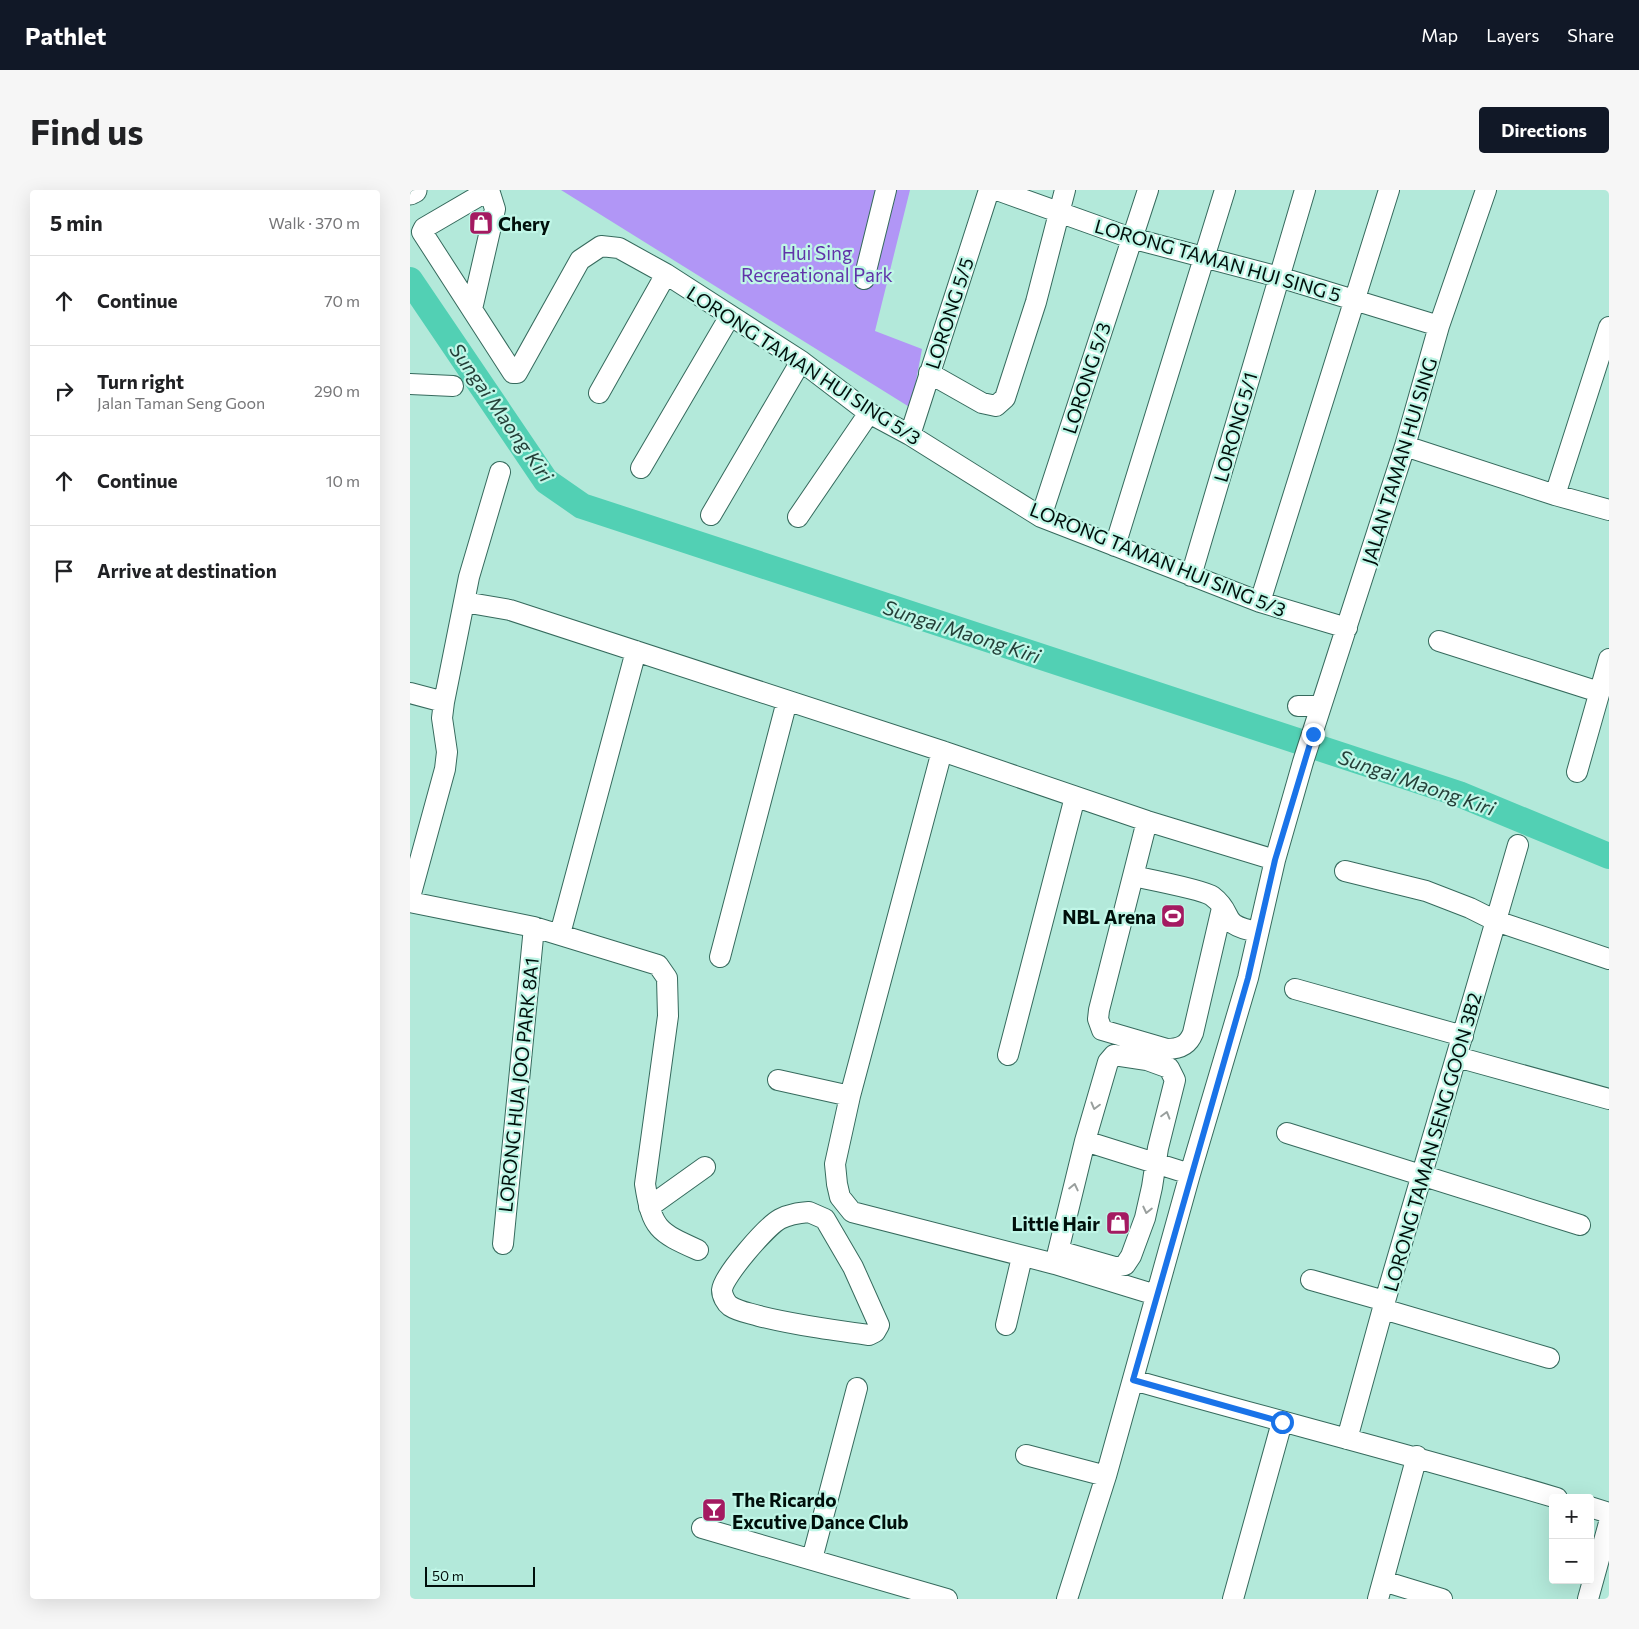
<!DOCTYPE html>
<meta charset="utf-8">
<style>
:root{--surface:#fff;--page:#f6f6f6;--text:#202124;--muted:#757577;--line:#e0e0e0;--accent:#111827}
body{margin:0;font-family:Commissioner,sans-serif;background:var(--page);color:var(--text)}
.controls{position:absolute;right:15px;bottom:15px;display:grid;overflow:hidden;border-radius:5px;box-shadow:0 5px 20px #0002}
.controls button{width:45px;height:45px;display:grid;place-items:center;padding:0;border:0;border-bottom:1px solid var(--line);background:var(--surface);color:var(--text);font:25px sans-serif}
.scale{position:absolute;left:15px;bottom:12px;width:110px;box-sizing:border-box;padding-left:5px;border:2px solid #000f0b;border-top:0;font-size:14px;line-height:18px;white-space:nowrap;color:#000f0b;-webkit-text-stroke:4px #c0f6e7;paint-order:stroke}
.stop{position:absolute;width:15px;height:15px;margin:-11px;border:4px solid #1a73e8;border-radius:50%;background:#fff}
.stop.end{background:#1a73e8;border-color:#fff;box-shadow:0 1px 5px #0008}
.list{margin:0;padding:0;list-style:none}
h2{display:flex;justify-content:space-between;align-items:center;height:65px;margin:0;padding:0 20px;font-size:21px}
h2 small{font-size:16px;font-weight:400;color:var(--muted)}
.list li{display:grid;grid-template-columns:32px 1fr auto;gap:15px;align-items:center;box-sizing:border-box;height:90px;padding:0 20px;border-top:1px solid var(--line)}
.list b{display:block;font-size:19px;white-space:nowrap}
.list p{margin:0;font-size:16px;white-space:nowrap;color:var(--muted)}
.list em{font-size:16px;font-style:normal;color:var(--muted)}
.icon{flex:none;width:28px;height:28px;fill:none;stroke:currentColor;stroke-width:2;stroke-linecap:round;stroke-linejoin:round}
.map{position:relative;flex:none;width:1199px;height:1409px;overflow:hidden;border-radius:5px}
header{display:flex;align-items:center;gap:30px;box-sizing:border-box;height:70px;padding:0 25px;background:var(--accent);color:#fff}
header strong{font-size:24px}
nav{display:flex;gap:28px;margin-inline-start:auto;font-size:18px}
.intro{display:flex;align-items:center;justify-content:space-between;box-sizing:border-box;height:120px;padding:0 30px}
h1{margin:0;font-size:35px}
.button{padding:12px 22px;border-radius:5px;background:var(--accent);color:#fff;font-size:18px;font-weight:700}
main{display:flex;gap:30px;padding:0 30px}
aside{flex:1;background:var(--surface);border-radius:5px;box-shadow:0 5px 20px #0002}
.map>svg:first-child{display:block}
.green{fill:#b196f6}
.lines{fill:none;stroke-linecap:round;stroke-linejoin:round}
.river{stroke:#52d0b4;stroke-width:26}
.minor-casing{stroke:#366a5d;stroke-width:22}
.major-casing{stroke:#366a5d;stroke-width:27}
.minor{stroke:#fff;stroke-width:20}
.major{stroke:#fff;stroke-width:25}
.oneway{stroke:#999f9d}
.route{stroke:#1a73e8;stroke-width:6}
.labels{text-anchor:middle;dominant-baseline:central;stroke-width:4.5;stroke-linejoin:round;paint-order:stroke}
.poi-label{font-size:19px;font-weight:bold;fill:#000f0b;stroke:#c0f6e7;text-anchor:start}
.park-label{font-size:19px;fill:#6033a9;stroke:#c0f6e7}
.street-label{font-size:19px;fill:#000f0b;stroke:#c0f6e7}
.water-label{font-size:20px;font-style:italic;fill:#243f38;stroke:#c0f6e7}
</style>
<header>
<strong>Pathlet</strong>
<nav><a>Map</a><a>Layers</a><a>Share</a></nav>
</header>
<div class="intro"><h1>Find us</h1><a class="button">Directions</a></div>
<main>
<aside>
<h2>5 min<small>Walk · 370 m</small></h2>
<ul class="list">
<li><svg class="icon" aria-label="ahead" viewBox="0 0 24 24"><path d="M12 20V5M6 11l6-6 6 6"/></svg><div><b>Continue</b></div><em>70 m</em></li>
<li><svg class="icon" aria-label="right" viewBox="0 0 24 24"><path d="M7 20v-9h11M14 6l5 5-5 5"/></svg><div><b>Turn right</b><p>Jalan Taman Seng Goon</p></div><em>290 m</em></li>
<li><svg class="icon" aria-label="ahead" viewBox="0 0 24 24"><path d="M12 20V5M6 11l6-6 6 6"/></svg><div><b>Continue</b></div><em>10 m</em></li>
<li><svg class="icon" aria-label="arrive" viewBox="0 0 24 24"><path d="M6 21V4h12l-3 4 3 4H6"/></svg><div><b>Arrive at destination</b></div></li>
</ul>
</aside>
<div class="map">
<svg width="1199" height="1409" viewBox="0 0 1199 1409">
<rect width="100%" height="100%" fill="#b3e9da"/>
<path class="green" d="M151,0H500L465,141L512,159L501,218Z"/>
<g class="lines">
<path class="river" d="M0,90L136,291L172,316L1049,604L1199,666"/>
<defs>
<path id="minor" d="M587,0L721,48L869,87L1029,136
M454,89L476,0
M62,119L85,19L79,0L14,38L12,42L103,183H107L170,70L191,56L209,58L256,84L391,171L459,223L500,245L631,327L850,412L937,438
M519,183L572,213L586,216L595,208L626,112L655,0
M0,194L43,196
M189,203L256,84
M500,245L579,0
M995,256L1145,305L1199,320
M231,278L320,126
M1145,305L1199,137
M301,325L391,171
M388,327L459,223
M631,327L738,0
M705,356L815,0
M781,386L895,0
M54,412L100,420L532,561L737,631L865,670
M850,412L979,0
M1029,451L1189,502
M0,503L34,512
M888,516H910
M532,561L440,906L425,974L427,994L430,1007L442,1022L645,1074L746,1105
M1167,582L1199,469
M737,631L689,820L688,829L692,840L757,859C769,859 778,856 783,843L812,718
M935,681L1016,701L1060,718L1086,731L1199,769
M723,686C737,689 794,700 802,706C827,725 806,734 848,742
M0,707L35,579L37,562L32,528L34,512L59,387L90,282
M0,712L124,737L248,775L257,788L258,826L235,994C242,1039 248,1042 288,1060
M150,744L226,461
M310,767L377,511
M885,799L1053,846
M598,865L665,607
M1047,867L1199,909
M368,890L440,906
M877,943L1170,1035
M675,951L780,984
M239,1017L295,977
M399,1022L415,1029L443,1077L469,1135L465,1142L459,1145C422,1140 385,1135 349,1126C340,1123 329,1122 320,1116C316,1113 312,1106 312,1100C313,1086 357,1036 370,1029C379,1024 389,1023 399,1022Z
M93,1054L124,737
M645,1074L675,951L698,872L704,865L737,870L759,878L765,890L748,958L742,997L735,1028L721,1066L715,1075L705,1077L649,1061
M901,1090L975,1111
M973,1119L1139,1168
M596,1135L612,1067
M723,1190C864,1230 1006,1266 1147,1308
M937,1249L975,1111L1108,655
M616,1265L696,1286
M1180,1317L1199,1323
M292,1338L537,1409
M402,1369L447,1198
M973,1391L1032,1409
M657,1409L696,1286L780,984L838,788L865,670L893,572L995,256L1029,136L1076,0
M823,1409L872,1232
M968,1409L1007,1266
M1178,1409L1199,1333"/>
<path id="major" d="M0,2L4,0"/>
</defs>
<use href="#minor" class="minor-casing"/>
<use href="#major" class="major-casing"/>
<use href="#minor" class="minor"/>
<use href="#major" class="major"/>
</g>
<defs><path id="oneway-chevron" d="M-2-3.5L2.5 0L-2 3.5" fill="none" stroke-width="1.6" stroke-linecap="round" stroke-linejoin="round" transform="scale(1.25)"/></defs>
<g class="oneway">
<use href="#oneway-chevron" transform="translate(685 916) rotate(105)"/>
<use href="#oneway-chevron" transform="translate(756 925) rotate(-74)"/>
<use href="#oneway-chevron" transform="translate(664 997) rotate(-77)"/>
<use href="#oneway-chevron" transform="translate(737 1020) rotate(103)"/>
</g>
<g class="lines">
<path class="route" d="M872,1232L723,1190L838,788L865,670L903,544"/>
</g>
<defs>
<symbol id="shop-square" viewBox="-11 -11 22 22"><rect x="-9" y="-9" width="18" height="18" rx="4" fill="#a41a61" stroke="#c0f6e7"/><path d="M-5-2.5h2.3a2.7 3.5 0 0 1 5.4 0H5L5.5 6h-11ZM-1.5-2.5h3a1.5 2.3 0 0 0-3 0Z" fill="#fff"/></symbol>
<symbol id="stadium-square" viewBox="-11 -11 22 22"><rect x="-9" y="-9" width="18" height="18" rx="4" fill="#a41a61" stroke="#c0f6e7"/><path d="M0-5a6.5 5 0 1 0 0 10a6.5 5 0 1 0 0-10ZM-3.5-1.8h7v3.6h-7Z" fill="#fff"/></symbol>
<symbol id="bar-square" viewBox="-11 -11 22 22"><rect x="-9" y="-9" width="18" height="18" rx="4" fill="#a41a61" stroke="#c0f6e7"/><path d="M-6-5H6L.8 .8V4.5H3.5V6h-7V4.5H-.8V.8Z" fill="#fff"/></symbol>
</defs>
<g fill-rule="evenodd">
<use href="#shop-square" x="57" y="19" width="28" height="28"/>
<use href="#stadium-square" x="749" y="712" width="28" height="28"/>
<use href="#shop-square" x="694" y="1019" width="28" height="28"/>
<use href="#bar-square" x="290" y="1306" width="28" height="28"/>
</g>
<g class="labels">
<g class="poi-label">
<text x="88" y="33">Chery</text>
<text x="746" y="726" text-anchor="end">NBL Arena</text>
<text x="690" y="1033" text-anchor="end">Little Hair</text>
<text x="322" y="1309">The Ricardo<tspan x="322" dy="22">Excutive Dance Club</tspan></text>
</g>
<g class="park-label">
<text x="407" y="62">Hui Sing<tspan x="407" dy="22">Recreational Park</tspan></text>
</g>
<g class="street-label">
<text transform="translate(808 70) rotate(16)">LORONG TAMAN HUI SING 5</text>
<text transform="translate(539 123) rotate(-72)">LORONG 5/5</text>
<text transform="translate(394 175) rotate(33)">LORONG TAMAN HUI SING 5/3</text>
<text transform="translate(676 188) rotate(-72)">LORONG 5/3</text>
<text transform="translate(825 237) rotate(-74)">LORONG 5/1</text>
<text transform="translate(989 271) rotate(-73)">JALAN TAMAN HUI SING</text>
<text transform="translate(748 369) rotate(22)">LORONG TAMAN HUI SING 5/3</text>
<text transform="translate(108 895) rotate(-84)">LORONG HUA JOO PARK 8A1</text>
<text transform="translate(1022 952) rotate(-74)">LORONG TAMAN SENG GOON 3B2</text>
</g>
<g class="water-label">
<text transform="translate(92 222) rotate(55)">Sungai Maong Kiri</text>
<text transform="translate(552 441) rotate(18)">Sungai Maong Kiri</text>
<text transform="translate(1007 592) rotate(19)">Sungai Maong Kiri</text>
</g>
</g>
</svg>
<div class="controls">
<button>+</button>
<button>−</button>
</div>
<div class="scale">50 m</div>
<div class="stop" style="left:872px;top:1232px"></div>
<div class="stop end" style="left:903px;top:544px"></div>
</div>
</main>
